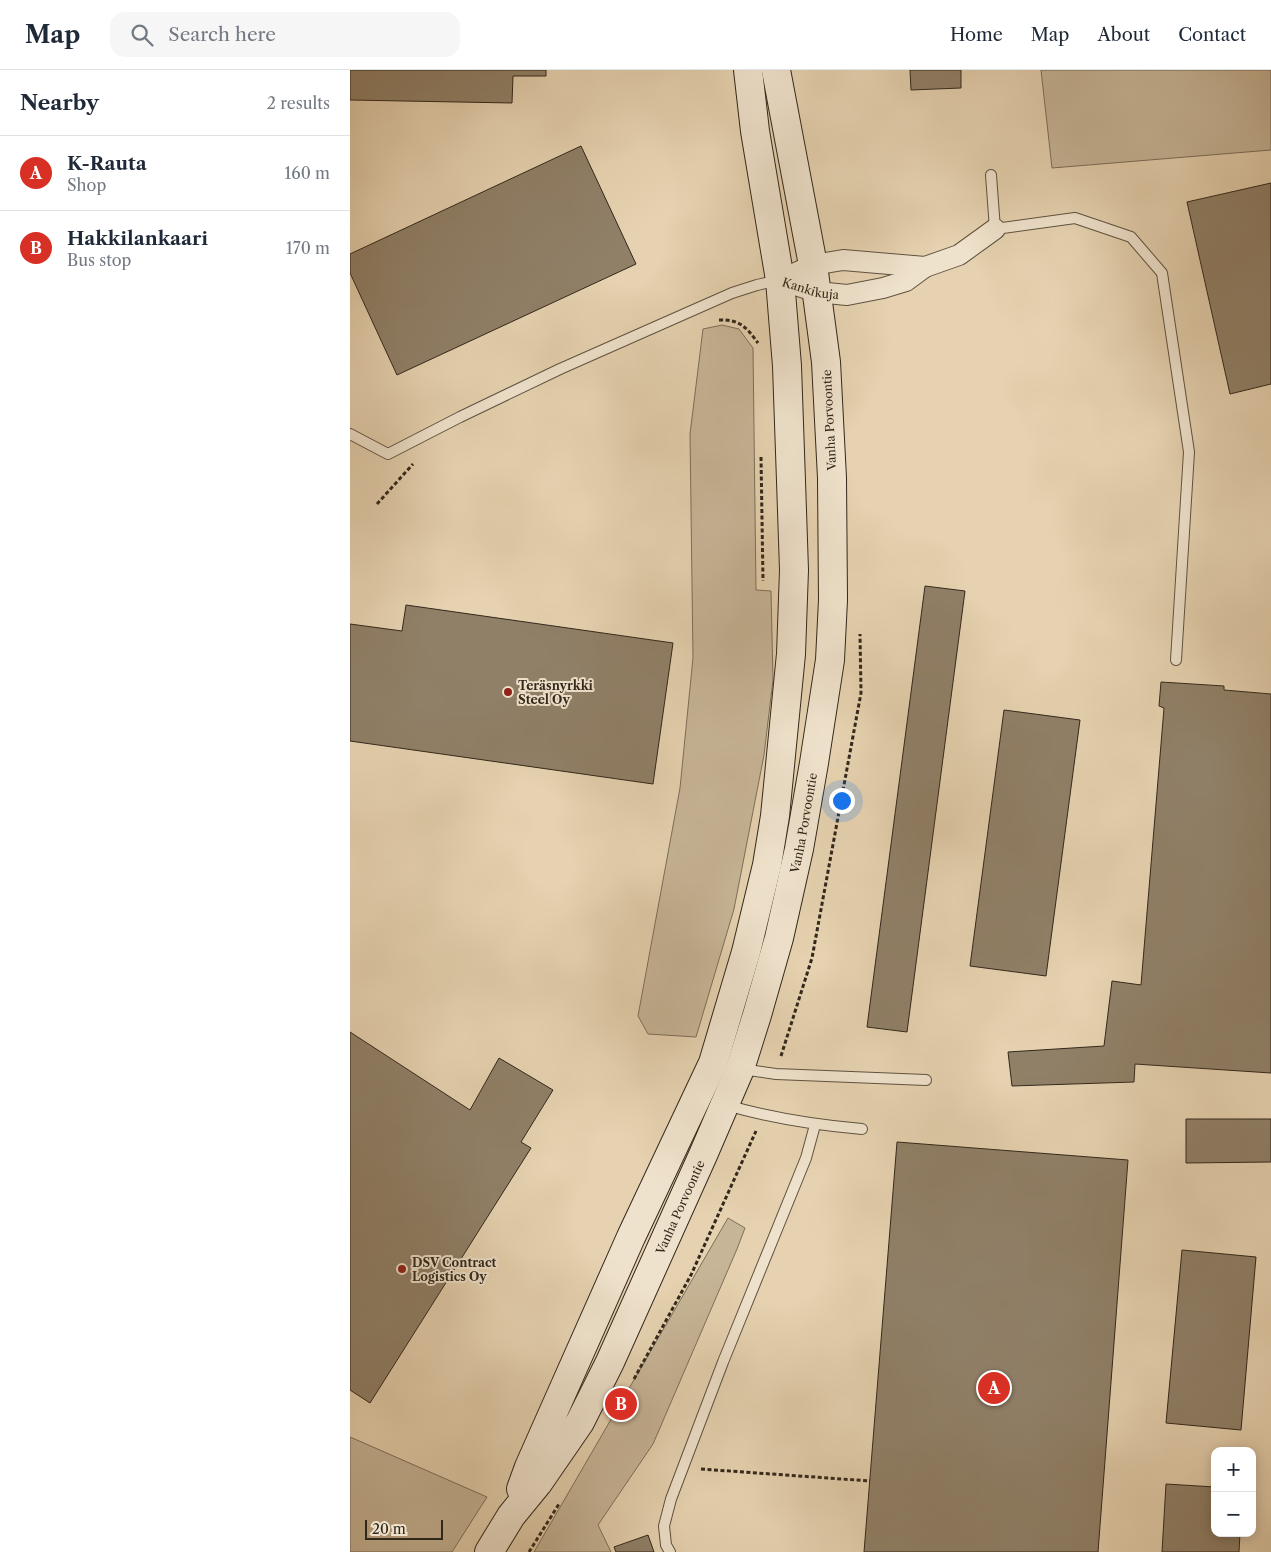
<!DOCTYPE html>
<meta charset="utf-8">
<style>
:root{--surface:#fff;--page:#f6f6f7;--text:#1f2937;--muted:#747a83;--line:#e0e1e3;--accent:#d93025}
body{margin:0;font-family:"Libre Caslon Text",serif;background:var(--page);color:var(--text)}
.controls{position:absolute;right:15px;bottom:15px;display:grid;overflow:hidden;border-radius:10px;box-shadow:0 2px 12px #0003}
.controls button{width:45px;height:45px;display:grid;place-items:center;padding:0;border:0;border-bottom:1px solid var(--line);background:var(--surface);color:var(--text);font:25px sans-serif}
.scale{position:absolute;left:15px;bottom:12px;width:78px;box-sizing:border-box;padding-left:5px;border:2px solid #32271b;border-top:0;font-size:14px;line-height:18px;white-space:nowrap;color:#32271b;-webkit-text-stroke:4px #efe2cc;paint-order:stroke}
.you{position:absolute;left:491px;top:730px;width:18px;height:18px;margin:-12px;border:4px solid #fff;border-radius:50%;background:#1a73e8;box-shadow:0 0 0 8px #1a73e833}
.badge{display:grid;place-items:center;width:32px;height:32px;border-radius:50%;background:var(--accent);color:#fff;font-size:16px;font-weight:700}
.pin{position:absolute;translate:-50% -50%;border:2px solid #fff;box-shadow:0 1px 5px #0006}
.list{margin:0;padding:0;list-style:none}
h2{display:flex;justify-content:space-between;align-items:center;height:65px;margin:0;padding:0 20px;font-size:21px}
h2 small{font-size:16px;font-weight:400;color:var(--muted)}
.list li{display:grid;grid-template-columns:32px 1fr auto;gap:15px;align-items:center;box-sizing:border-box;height:75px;padding:0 20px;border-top:1px solid var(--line)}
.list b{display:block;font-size:19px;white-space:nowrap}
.list p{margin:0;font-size:16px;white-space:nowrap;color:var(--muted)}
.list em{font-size:16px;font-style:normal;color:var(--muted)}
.icon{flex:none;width:28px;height:28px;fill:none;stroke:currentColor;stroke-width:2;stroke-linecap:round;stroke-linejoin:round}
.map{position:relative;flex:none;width:921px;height:1482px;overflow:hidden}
header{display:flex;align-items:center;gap:30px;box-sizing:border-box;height:70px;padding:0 25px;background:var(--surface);border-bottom:1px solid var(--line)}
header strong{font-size:24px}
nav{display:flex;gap:28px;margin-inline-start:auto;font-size:18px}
.search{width:350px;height:45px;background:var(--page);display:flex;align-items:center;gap:12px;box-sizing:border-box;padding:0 18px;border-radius:15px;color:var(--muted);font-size:19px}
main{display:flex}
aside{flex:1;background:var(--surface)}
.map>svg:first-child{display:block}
.green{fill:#c7b597;stroke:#7c6e59}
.building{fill:#908068;stroke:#32271b}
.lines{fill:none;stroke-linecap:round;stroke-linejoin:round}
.service-casing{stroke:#5f5240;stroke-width:12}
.minor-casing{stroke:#5f5240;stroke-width:22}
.secondary-casing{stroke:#32271b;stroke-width:30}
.path{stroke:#32271b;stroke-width:3;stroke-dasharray:4 2.5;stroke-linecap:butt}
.service{stroke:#efe2cc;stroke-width:10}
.minor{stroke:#efe2cc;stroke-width:20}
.secondary{stroke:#efe2cc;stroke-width:28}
.poi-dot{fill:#8f2418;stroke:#efe2cc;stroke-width:2}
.labels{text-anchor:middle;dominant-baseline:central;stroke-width:4;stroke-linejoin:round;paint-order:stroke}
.street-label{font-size:12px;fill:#32271b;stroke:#efe2cc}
.poi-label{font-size:12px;font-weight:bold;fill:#32271b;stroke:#efe2cc;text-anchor:start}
</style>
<header>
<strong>Map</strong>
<div class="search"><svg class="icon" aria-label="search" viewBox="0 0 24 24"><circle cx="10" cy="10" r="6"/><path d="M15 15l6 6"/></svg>Search here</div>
<nav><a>Home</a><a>Map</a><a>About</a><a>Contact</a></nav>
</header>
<main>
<aside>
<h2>Nearby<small>2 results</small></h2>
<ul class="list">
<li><span class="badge">A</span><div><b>K-Rauta</b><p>Shop</p></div><em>160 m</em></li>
<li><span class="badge">B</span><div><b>Hakkilankaari</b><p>Bus stop</p></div><em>170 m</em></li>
</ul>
</aside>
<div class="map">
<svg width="921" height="1482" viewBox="0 0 921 1482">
<rect width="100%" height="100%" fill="#e6d2b0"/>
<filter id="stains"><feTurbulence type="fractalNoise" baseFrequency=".004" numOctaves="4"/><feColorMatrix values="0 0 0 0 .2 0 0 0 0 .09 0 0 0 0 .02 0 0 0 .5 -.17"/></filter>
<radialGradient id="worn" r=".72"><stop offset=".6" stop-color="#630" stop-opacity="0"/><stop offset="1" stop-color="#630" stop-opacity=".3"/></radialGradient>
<path class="green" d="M691,0H921V80L702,98Z
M372,255L389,259L403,278L406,520L421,521L423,610L414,685L384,839L346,967L298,964L288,946L330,718L343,588L340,364L353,259Z
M378,1148L395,1158L387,1179L303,1374L248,1455L261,1482H184Z
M0,1367L137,1427L102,1482H0Z"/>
<path class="building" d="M0,0H196V6H163L162,33L0,30Z
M560,0H611V18L561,20Z
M231,76L286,194L47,305L0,203V184Z
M921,113V314L880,324L837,132Z
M575,516L615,521L557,962L517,957Z
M56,535L323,573L303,714L0,671V554L52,561Z
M811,612L874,616V620L921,624V1003L785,994L784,1012L662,1016L658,982L754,976L762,911L791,915L814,638L809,636Z
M654,640L730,650L696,906L620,896Z
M0,962L120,1040L149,988L203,1020L171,1072L181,1078L20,1333L0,1320Z
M836,1049H921V1092L836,1093Z
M547,1072L778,1090L748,1482H514Z
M832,1180L906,1187L891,1360L816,1353Z
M816,1414L865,1417V1463H890L889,1482H812Z
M298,1465L304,1482H266L264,1477Z"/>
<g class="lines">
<defs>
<path id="service" d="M641,105L645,159L725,148L781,167L812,203L839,382L826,590
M0,364L38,384L110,347L210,299L382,223L407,215L429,210
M391,999L426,1004L576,1010
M376,1035C421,1048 465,1055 512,1059
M320,1482L316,1475L314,1456L321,1429L373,1292L456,1088L465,1055"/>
<g id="minor">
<path id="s1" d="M430,210L467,222L497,225L533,218L556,211L575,197L609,185L645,159"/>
<path d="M430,210L463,195L493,190L575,197"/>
</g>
<g id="secondary">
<path d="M171,1419L179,1397L281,1167L363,993L396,882L417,795L425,746L441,584L444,500L441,411L437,296L430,210L405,61L398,0"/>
<path id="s2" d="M139,1482L161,1446L188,1413L230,1352L260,1292L353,1085L390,999L407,945L429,868L449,779L464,693L480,590L483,530L482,408L476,292L463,195L426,0"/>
</g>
</defs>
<use href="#service" class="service-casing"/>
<use href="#minor" class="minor-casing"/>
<use href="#secondary" class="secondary-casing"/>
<path class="path" d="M369,250C390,249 397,258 408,273
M411,387L413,511
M27,434L63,394
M431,986L462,888L511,623L510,564
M284,1309L341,1205L406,1061
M351,1399L520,1411
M179,1482L209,1434"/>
<use href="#service" class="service"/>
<use href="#minor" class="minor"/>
<use href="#secondary" class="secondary"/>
</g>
<g class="poi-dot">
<circle cx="158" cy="622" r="5"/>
<circle cx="52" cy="1199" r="5"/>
</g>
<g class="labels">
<g class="street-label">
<text stroke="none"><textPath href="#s1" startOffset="32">Kankikuja</textPath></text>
<text transform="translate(479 350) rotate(-93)">Vanha Porvoontie</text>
<text stroke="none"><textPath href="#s2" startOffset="801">Vanha Porvoontie</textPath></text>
<text stroke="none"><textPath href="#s2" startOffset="396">Vanha Porvoontie</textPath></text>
</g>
<g class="poi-label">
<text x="168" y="615">Teräsnyrkki<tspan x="168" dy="14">Steel Oy</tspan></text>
<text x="62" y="1192">DSV Contract<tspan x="62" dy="14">Logistics Oy</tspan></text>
</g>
</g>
<rect width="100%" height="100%" filter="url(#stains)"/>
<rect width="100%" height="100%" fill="url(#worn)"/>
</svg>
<div class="controls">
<button>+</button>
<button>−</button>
</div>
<div class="scale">20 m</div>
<div class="you"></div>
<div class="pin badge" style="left:644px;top:1318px">A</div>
<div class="pin badge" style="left:271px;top:1334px">B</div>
</div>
</main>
